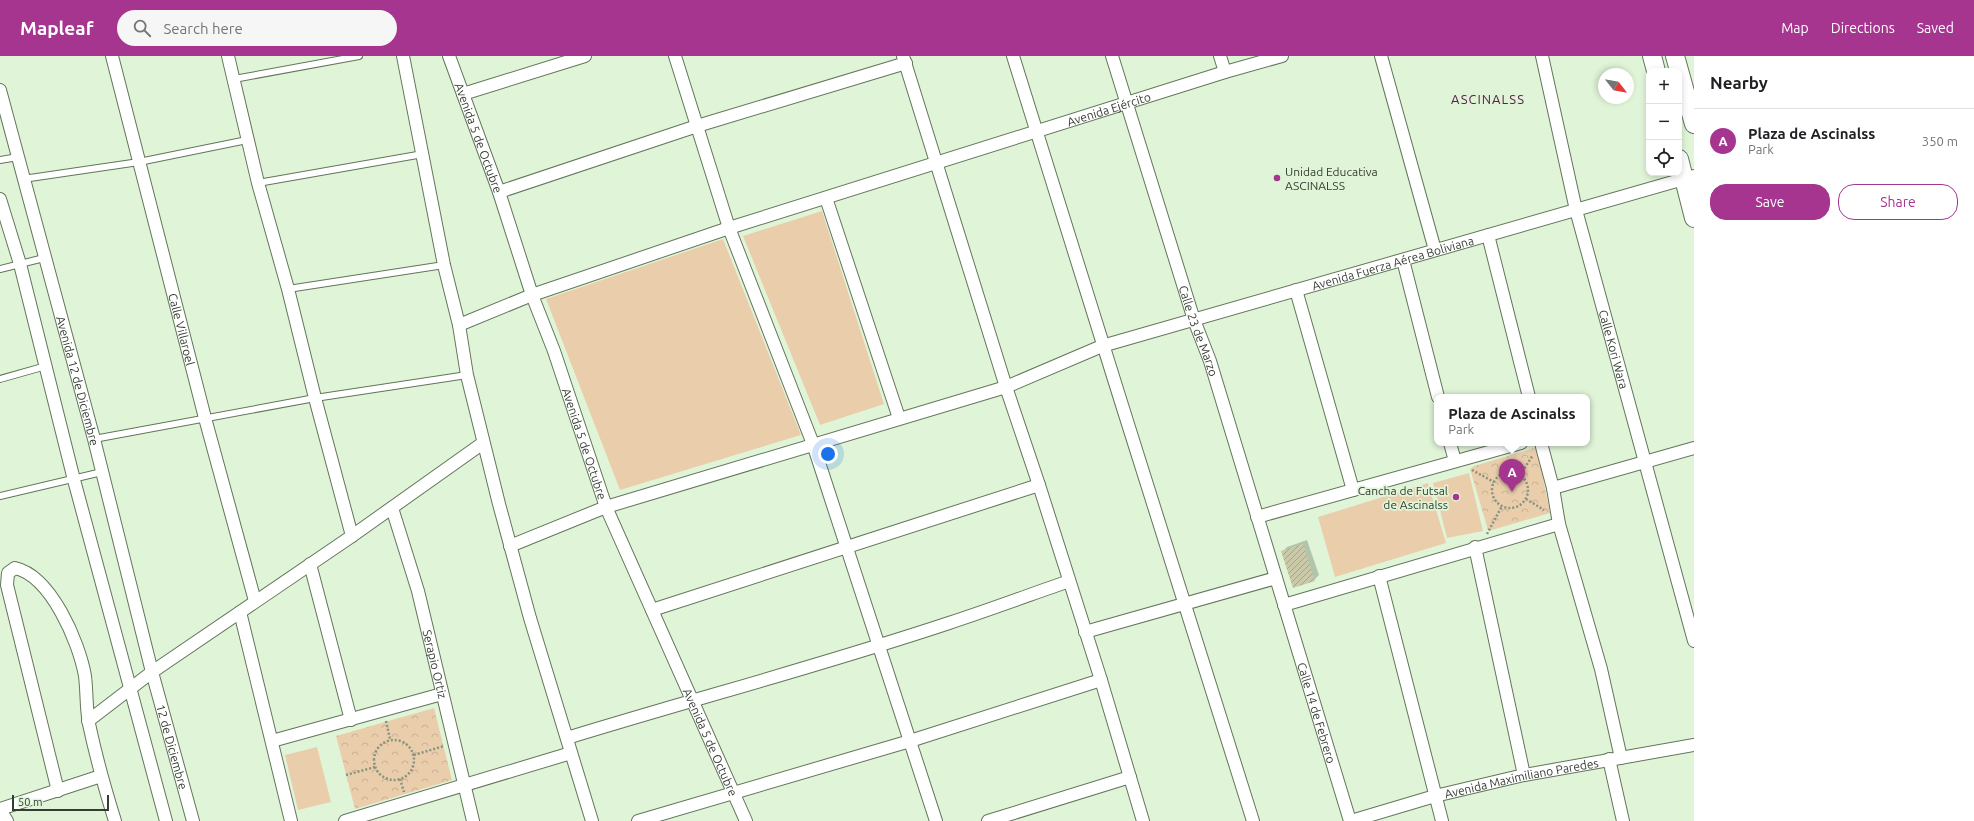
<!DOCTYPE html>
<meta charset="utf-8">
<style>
:root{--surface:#fff;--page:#f6f6f6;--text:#202124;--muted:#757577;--line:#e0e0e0;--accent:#a63590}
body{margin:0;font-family:Ubuntu,sans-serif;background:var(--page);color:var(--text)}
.controls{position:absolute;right:12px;top:12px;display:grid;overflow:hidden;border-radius:8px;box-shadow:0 2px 6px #0003}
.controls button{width:36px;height:36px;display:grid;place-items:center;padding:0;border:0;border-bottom:1px solid var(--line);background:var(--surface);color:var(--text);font:20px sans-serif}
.compass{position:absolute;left:1598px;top:12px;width:36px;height:36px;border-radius:50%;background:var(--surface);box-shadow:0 2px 6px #0003;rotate:121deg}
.scale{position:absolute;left:12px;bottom:10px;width:97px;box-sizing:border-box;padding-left:4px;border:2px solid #353d32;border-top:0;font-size:11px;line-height:14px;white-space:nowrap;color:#353d32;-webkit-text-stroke:3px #e0f5d8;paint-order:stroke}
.you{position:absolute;left:828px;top:398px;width:14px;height:14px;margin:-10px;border:3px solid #fff;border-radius:50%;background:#1a73e8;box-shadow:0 0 0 6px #1a73e833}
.badge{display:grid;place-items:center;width:26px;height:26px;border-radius:50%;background:var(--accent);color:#fff;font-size:13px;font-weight:700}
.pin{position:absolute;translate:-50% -33px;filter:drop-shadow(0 1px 2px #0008)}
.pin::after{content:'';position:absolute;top:21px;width:14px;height:12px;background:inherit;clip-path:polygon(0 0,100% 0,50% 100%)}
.popup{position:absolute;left:1434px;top:338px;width:156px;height:52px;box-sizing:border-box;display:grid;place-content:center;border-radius:8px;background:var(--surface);filter:drop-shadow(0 1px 3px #0005);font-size:13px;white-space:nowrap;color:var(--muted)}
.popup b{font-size:15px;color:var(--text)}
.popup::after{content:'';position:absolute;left:50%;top:100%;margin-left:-8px;border:8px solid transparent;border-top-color:var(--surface)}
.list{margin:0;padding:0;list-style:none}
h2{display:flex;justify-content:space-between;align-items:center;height:52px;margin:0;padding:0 16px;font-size:17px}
h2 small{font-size:13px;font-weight:400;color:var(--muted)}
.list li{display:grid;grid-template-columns:26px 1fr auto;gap:12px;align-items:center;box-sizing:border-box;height:64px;padding:0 16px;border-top:1px solid var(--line)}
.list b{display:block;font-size:15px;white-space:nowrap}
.list p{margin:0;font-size:13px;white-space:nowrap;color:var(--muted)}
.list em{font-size:13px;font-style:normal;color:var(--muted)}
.actions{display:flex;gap:8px;padding:12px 16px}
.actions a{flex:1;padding:9px 0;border:1px solid var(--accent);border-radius:16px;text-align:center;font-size:14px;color:var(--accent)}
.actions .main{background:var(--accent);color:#fff}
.icon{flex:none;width:22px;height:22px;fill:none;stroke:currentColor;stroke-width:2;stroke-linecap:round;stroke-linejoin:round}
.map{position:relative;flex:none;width:1694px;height:765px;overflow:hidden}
header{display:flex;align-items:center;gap:24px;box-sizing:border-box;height:56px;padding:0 20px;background:var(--accent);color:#fff}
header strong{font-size:19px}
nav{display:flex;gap:22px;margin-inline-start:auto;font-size:14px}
.search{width:280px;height:36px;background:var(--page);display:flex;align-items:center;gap:10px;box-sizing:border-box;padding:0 14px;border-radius:22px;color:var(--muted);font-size:15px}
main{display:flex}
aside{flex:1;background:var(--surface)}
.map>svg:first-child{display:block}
.green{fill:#eaceac}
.park{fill:url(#park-crowns)}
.shadow{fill:#0003}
.building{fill:url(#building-hatch)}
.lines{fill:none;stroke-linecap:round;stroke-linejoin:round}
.lane-casing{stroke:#63755c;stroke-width:8}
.street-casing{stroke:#63755c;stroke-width:14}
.secondary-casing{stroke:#63755c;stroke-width:20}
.path{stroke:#859380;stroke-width:2.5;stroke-dasharray:2 2;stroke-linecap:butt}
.lane{stroke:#fff;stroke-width:6}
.street{stroke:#fff;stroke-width:12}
.secondary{stroke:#fff;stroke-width:18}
.poi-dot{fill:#a63590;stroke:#e0f5d8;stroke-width:1.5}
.labels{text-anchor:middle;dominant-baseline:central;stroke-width:3.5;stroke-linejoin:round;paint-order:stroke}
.street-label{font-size:12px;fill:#353d32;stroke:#e0f5d8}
.poi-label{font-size:12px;fill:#353d32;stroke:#e0f5d8;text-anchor:start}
.neighbourhood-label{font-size:13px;letter-spacing:1px;fill:#59224d;stroke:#e0f5d8}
</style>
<header>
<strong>Mapleaf</strong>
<div class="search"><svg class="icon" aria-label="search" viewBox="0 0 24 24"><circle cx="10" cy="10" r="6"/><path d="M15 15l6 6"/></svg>Search here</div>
<nav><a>Map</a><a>Directions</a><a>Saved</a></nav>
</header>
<main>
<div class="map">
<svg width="1694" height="765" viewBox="0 0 1694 765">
<defs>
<pattern id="park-crowns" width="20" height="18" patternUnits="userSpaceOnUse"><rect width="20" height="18" fill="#eaceac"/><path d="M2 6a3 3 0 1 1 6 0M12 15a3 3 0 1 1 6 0" fill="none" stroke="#c9b294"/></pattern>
<pattern id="building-hatch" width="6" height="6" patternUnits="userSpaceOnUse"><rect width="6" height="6" fill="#cac9a9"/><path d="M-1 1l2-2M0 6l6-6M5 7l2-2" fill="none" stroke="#a5a48a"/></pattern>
</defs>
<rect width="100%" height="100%" fill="#e0f5d8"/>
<path class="green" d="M822,155L884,348L820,369L743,180Z
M723,183L801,379L620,434L546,243Z
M1469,417L1483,475L1447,482L1433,427Z
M1428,427L1446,487L1335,521L1318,461Z
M317,691L331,746L298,754L285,699Z"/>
<path class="park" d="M1534,392L1538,397L1550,457L1492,474H1488L1470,413L1474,410Z
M434,652L452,724L355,753L336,680Z"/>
<path class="shadow" d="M1307,484L1319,519L1314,524L1282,496L1287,491Z"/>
<path class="building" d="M1303,488L1315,525L1293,532L1281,495Z"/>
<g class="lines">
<defs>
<path id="lane" d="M234,23L359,0
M0,104L18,101
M23,123L139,106L247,84
M258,127L423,98
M0,213L44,202
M288,233L444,209
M0,323L46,310
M94,383L315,342L467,319
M0,440L102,416"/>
<g id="street">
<path id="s1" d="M112,0L205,362L255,545"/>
<path d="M228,0L258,127L288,233L315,342L352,480"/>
<path d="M403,0L444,209L459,269L467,319L499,448L530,562L592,765"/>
<path id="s2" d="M449,0L499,136L532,239L554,295L606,451L746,765"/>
<path d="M675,0L729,172L813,388L936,765"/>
<path d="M903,0L1006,331L1039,429L1101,624L1143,765"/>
<path d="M1013,0C1091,256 1174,509 1253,765"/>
<path id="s3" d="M1112,0L1194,264L1210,305L1350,765"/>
<path d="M1220,0L1225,16"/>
<path d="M1381,0L1435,194"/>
<path id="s4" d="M1542,0L1576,154L1694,585"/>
<path id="s5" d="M0,34L94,383L152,616L193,765"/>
<path d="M463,38L585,0"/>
<path d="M499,136L697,70L906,7"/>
<path d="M826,142L899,362"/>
<path d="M0,143L20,208L74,424L166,765"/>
<path d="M1488,179L1529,341"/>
<path d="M1403,204L1438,341"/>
<path d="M1296,234L1353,434"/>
<path id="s6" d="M459,269L532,239L729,172L1225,16L1282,0"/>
<path d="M1450,387L1455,405"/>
<path d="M1541,387L1553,432L1559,468L1601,613L1621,702"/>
<path d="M1553,432L1694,392"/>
<path id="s7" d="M392,452L418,535L473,765"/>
<path d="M1257,461L1521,387"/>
<path id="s8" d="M510,490L606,451L1006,331L1102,290L1694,120"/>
<path d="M1475,491L1524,719"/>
<path d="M310,508L351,664"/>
<path d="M1379,520L1442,765"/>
<path d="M1284,549L1559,468"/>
<path d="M652,554L1039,429"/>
<path d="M240,556L291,765"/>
<path d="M1085,576L1276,522"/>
<path d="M88,665L152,616L352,480L483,387"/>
<path d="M567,682C694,643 823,609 949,567C989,554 1029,539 1069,525"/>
<path d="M272,685L442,638"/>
<path d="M1609,703L1623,765"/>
<path d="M58,735L7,529L8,517L15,512C51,520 79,586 85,620C87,636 86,652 89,668C96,701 105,733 115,765"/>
<path d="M0,753L101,720"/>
<path d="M0,754L7,765"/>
<path d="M345,765L571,697"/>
<path d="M638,765L910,685L1101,624"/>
<path d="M988,765L1130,721"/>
<path id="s9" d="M1351,765L1435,740L1524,719L1694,689"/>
</g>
<path id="secondary" d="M1652,0L1656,15
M1675,0L1694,68
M1679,103L1694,162"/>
</defs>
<use href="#lane" class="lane-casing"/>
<use href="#street" class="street-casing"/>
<use href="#secondary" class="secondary-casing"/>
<path class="path" d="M1472,414L1494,426
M1492 434a18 18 0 1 1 36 0a18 18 0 1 1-36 0Z
M1520,419L1533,399
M1526,443L1544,454
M1487,478L1502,450
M386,665L390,683
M374 704a20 20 0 1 1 40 0a20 20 0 1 1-40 0Z
M414,699L444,690
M346,719L375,711
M400,723L404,736"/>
<use href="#lane" class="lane"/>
<use href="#street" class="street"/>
<use href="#secondary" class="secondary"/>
</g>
<g class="poi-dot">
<circle cx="1277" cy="122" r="4"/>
<circle cx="1456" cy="441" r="4"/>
</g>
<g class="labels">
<g class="street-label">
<text stroke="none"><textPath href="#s6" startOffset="685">Avenida Ejército</textPath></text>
<text stroke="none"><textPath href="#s2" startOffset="87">Avenida 5 de Octubre</textPath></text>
<text stroke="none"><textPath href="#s8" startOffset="928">Avenida Fuerza Aérea Boliviana</textPath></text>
<text stroke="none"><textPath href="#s1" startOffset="282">Calle Villaroel</textPath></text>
<text stroke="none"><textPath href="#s3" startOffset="288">Calle 23 de Marzo</textPath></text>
<text stroke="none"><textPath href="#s4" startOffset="302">Calle Kori Wara</textPath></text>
<text stroke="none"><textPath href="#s5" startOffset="301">Avenida 12 de Diciembre</textPath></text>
<text stroke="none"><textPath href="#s2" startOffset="411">Avenida 5 de Octubre</textPath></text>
<text stroke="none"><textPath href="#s7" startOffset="162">Serapio Ortiz</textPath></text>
<text stroke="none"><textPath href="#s3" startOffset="688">Calle 14 de Febrero</textPath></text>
<text stroke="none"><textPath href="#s2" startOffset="735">Avenida 5 de Octubre</textPath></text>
<text stroke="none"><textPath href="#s5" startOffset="679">12 de Diciembre</textPath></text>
<text stroke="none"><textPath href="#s9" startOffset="176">Avenida Maximiliano Paredes</textPath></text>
</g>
<g class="poi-label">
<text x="1285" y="115">Unidad Educativa<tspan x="1285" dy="14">ASCINALSS</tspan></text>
<text x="1448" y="434" text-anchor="end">Cancha de Futsal<tspan x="1448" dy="14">de Ascinalss</tspan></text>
</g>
<g class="neighbourhood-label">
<text x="1488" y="43">ASCINALSS</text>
</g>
</g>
</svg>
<div class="controls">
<button>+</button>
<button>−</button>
<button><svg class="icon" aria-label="locate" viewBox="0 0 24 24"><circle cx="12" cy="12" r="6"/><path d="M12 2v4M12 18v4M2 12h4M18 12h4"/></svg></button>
</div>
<svg class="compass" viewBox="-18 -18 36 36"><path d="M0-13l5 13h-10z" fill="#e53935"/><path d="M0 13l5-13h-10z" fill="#757577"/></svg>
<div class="scale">50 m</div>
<div class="you"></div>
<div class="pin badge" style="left:1512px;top:436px">A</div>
<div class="popup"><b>Plaza de Ascinalss</b>Park</div>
</div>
<aside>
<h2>Nearby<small></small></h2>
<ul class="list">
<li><span class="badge">A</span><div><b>Plaza de Ascinalss</b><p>Park</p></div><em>350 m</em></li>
</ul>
<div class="actions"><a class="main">Save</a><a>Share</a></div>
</aside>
</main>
